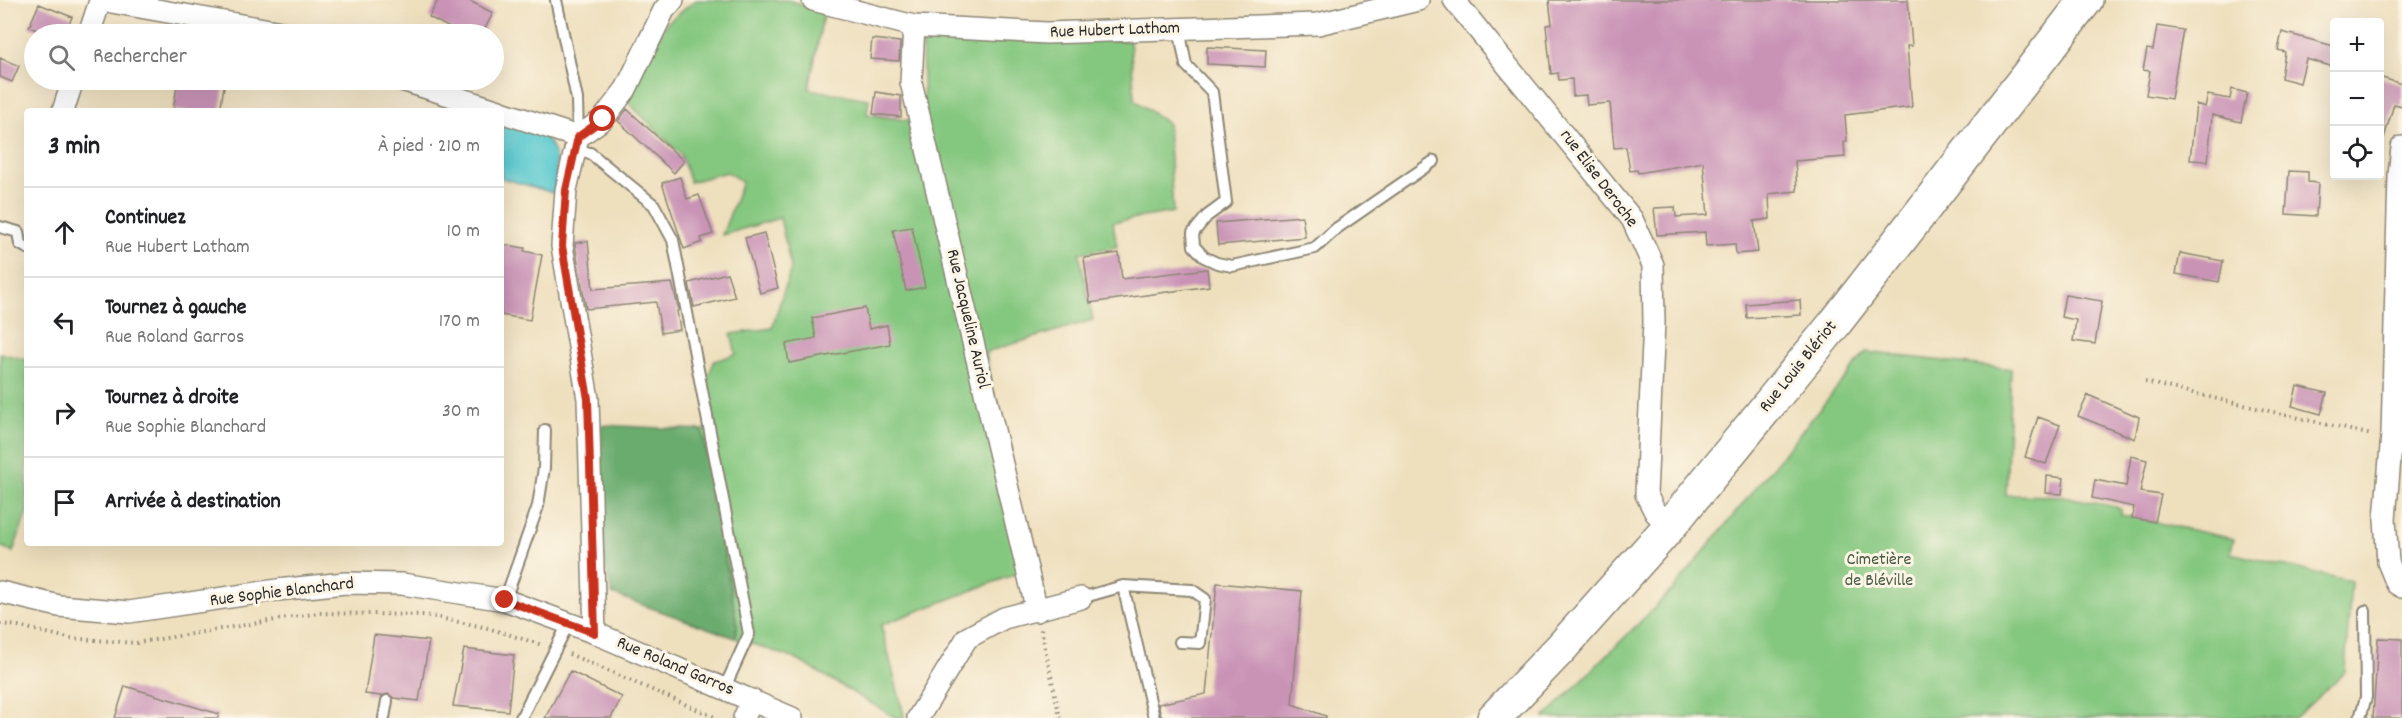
<!DOCTYPE html>
<html lang="fr">
<meta charset="utf-8">
<style>
:root{--surface:#fff;--page:#f6f6f6;--text:#202124;--muted:#757577;--line:#e0e0e0}
body{margin:0;font-family:Dekko,sans-serif;background:var(--page);color:var(--text)}
.controls{position:absolute;right:18px;top:18px;display:grid;overflow:hidden;border-radius:6px;box-shadow:0 6px 24px #0002}
.controls button{width:54px;height:54px;display:grid;place-items:center;padding:0;border:0;border-bottom:2px solid var(--line);background:var(--surface);color:var(--text);font:30px sans-serif}
.stop{position:absolute;width:18px;height:18px;margin:-14px;border:4px solid #c8321e;border-radius:50%;background:#fff}
.stop.end{background:#c8321e;border-color:#fff;box-shadow:0 2px 6px #0008}
.list{margin:0;padding:0;list-style:none}
h2{display:flex;justify-content:space-between;align-items:center;height:78px;margin:0;padding:0 24px;font-size:26px}
h2 small{font-size:20px;font-weight:400;color:var(--muted)}
.list li{display:grid;grid-template-columns:39px 1fr auto;gap:18px;align-items:center;box-sizing:border-box;height:90px;padding:0 24px;border-top:2px solid var(--line)}
.list b{display:block;font-size:22px;white-space:nowrap}
.list p{margin:0;font-size:20px;white-space:nowrap;color:var(--muted)}
.list em{font-size:20px;font-style:normal;color:var(--muted)}
.icon{flex:none;width:33px;height:33px;fill:none;stroke:currentColor;stroke-width:2;stroke-linecap:round;stroke-linejoin:round}
.map{position:relative;flex:none;width:2402px;height:718px;overflow:hidden}
.search{position:absolute;background:var(--surface);box-shadow:0 6px 24px #0002;left:24px;top:24px;width:480px;height:66px;display:flex;align-items:center;gap:15px;box-sizing:border-box;padding:0 21px;border-radius:33px;color:var(--muted);font-size:22px}
.panel{position:absolute;background:var(--surface);box-shadow:0 6px 24px #0002;left:24px;top:108px;width:480px;height:438px;border-radius:6px}
.map>svg:first-child{display:block}
.green{fill:#84c77f;stroke:#587955;stroke-width:1.5}
.forest{fill:#6bac6e;stroke:#4b6c4c;stroke-width:1.5}
.water{fill:#5dcad0;stroke:#447a7e;stroke-width:1.5}
.building{fill:#c993b6}
.lines{fill:none;stroke-linecap:round;stroke-linejoin:round}
.lane-casing{stroke:#8c8574;stroke-width:14}
.street-casing{stroke:#8c8574;stroke-width:24}
.primary-casing{stroke:#8c8574;stroke-width:36}
.path{stroke:#8c8574;stroke-width:4;stroke-dasharray:1.5 4.5;stroke-linecap:butt}
.lane{stroke:#fff;stroke-width:10}
.street{stroke:#fff;stroke-width:21}
.primary{stroke:#fff;stroke-width:33}
.route{stroke:#c8321e;stroke-width:8}
.labels{text-anchor:middle;dominant-baseline:central;stroke-width:6;stroke-linejoin:round;paint-order:stroke}
.street-label{font-size:18px;fill:#2b2b2b;stroke:#fcf5e5}
.park-label{font-size:18px;fill:#465a44;stroke:#fcf5e5}
</style>
<div class="map">
<svg width="2402" height="718" viewBox="0 0 2402 718">
<rect width="100%" height="100%" fill="#fcf5e5"/>
<filter id="ink" filterUnits="userSpaceOnUse"><feTurbulence type="fractalNoise" baseFrequency=".0167" numOctaves="2"/><feDisplacementMap in="SourceGraphic" scale="12" xChannelSelector="R" yChannelSelector="G"/><feConvolveMatrix kernelMatrix="1 2 1 2 8 2 1 2 1" color-interpolation-filters="sRGB"/></filter>
<filter id="wash" filterUnits="userSpaceOnUse"><feTurbulence type="fractalNoise" baseFrequency=".008" numOctaves="4" result="noise"/><feDisplacementMap in="SourceGraphic" scale="24" xChannelSelector="R" yChannelSelector="G"/><feGaussianBlur stdDeviation="1.35" result="paint"/><feColorMatrix in="noise" values="0 0 0 0 0 0 0 0 0 0 0 0 0 0 0 0 0 1.4 0 .05"/><feComposite in="paint" operator="in"/></filter>
<g filter="url(#wash)">
<rect width="100%" height="100%" fill="#eedfbd"/>
<path class="green" d="M696,0H788L824,11L809,89L869,99L867,114L905,120L924,118L922,36L1130,41L1135,100L1168,124L1173,212L1113,222L1117,247L1079,253L1093,320L986,352L1018,573L881,625L904,715L903,718H896L796,659L735,638L737,625L702,430L716,428L707,380L714,361L736,354L731,334L772,328L791,268L780,218L722,235L742,182L727,172L690,182L681,155L626,100L667,23Z
M1866,352L2011,369L2006,495L2063,496L2121,508V515L2234,539L2230,553L2351,581L2345,672L2295,718H1544L1676,586Z
M0,353L27,360V512L13,552L0,546Z"/>
<path class="forest" d="M601,425L702,430L737,625L735,638L612,594L605,563Z"/>
<path class="water" d="M501,117L542,134C560,152 557,170 554,193L501,178Z"/>
<g id="blocks">
<path class="building" d="M438,0H468L493,13L482,34H461L429,17Z
M1549,0H1908L1912,46H1907L1912,107L1845,115L1847,141L1844,142L1845,157L1795,161L1797,191L1769,194L1770,219L1754,221L1758,252L1736,254L1735,244L1706,246L1705,232L1657,235L1654,208L1675,207L1676,217L1708,215L1703,162L1638,173L1637,170L1630,171L1626,147L1614,148L1610,103L1587,105L1586,95L1573,96L1572,79L1559,80L1558,73L1551,74L1546,25L1552,24Z
M39,4L72,17L65,34H47L29,27Z
M2157,26L2183,30L2171,99L2146,95L2150,71L2143,70L2147,49L2153,50Z
M2282,32L2334,46V67L2306,59L2300,83L2281,78L2285,52L2278,50Z
M872,39L900,42L899,61L870,59Z
M1207,47L1266,50L1265,67L1207,64Z
M0,58L19,66L12,82L0,77Z
M2379,77L2402,84V106L2394,104L2384,138L2379,137Z
M178,80H225L220,111H173Z
M2232,89L2247,93L2241,122L2212,115L2208,161L2190,160L2196,104L2205,107L2208,95L2230,99Z
M876,92L901,96V117L873,114Z
M627,109L684,161L674,173L618,121Z
M2289,171L2308,172V182L2318,183L2316,216L2286,214Z
M680,177L687,199L699,195L713,234L701,238L702,242L684,249L662,183Z
M1302,216L1305,237L1218,245L1216,223Z
M912,227L925,287L906,291L893,230Z
M764,233L778,288L760,293L745,238Z
M588,241L593,289L672,283L679,310L677,311L680,330L661,333L656,302L586,309L575,245V243Z
M501,244L525,248L524,251L542,255L530,320L501,315Z
M1119,253L1122,279L1207,269L1209,286L1090,303L1084,258Z
M2180,253L2223,261L2219,282L2176,274Z
M727,273L735,297L694,307L689,283Z
M2065,295L2102,301L2095,344L2073,341L2076,320L2061,317Z
M1800,300L1801,315L1747,318L1746,304Z
M865,308L869,329L887,325L890,344L789,363L786,344L816,338L812,318Z
M2297,386L2327,393L2321,414L2292,406Z
M2088,395L2139,417L2135,439L2078,416Z
M2038,417L2060,425L2046,464L2025,457Z
M2131,456L2147,460L2140,492L2161,495L2155,522L2132,518L2134,507L2092,498L2095,480L2126,486Z
M2047,476L2064,478L2062,494L2046,493Z
M1217,583L1302,591L1292,704L1326,716V718H1162L1158,704L1206,694Z
M374,635L429,641L419,701L394,698L388,694L381,696L365,694Z
M2378,638L2402,639V718H2373Z
M464,649L514,655L508,711L453,706Z
M570,671L622,697L611,718H545Z
M125,686L219,714L218,718H115Z"/>
</g>
</g>
<g filter="url(#ink)">
<use href="#blocks" fill-opacity="0" stroke="#8c8574" stroke-width="1.5"/>
<g class="lines">
<defs>
<path id="lane" d="M556,0L577,99L578,137
M1179,28L1186,65L1212,92L1226,202L1207,216L1193,233L1194,246L1204,257L1217,263L1232,266L1315,248L1337,228L1434,161
M575,149L590,153L654,205L673,240L749,634L725,687
M0,227L18,232L20,244L27,248
M1123,586L1154,718
M1081,598L1123,586L1192,590L1205,599L1200,643L1180,642
M505,600L538,506L544,468L545,430
M384,718L387,701
M521,718L568,624
M2360,718L2366,697L2365,611"/>
<path id="street" d="M100,0L292,34
M813,0L914,26L1047,33L1318,24L1418,0
M1454,0L1632,219L1653,265L1654,322L1646,494L1655,512L1669,527
M914,26L911,82L1037,611
M89,34L100,1
M402,80L499,111
M63,111L73,80
M501,112L578,137L566,190L562,246L588,399L595,633
M578,137L603,119L626,89L664,10L673,0
M2402,147L2399,175L2392,434L2385,519L2388,562L2397,584L2402,587
M0,592L59,606L129,612L277,590L345,583L402,584L505,600L595,633L792,718
M744,718L752,700
M918,718L967,638L1004,618L1081,598"/>
<path id="primary" d="M1494,718L1561,648L1669,527L1836,322L2086,0"/>
</defs>
<use href="#lane" class="lane-casing"/>
<use href="#street" class="street-casing"/>
<use href="#primary" class="primary-casing"/>
<path class="path" d="M2145,382L2372,435
M0,624L18,626L68,638L136,643L318,613L425,615L488,628L542,645
M1041,629L1060,718
M569,654L717,718"/>
<use href="#lane" class="lane"/>
<use href="#street" class="street"/>
<use href="#primary" class="primary"/>
</g>
</g>
<g class="lines" filter="url(#ink)">
<path class="route" d="M505,600L595,633L588,399L562,246L566,190L578,137L603,119"/>
</g>
<g class="labels">
<g class="street-label">
<text transform="translate(1115 31) rotate(-2)">Rue Hubert Latham</text>
<text transform="translate(1598 179) rotate(53)">rue Elise Deroche</text>
<text transform="translate(967 319) rotate(77)">Rue Jacqueline Auriol</text>
<text transform="translate(1799 367) rotate(-51)">Rue Louis Blériot</text>
<text transform="translate(282 593) rotate(-7)">Rue Sophie Blanchard</text>
<text transform="translate(675 667) rotate(23)">Rue Roland Garros</text>
</g>
<g class="park-label">
<text x="1879" y="560">Cimetière<tspan x="1879" dy="21">de Bléville</tspan></text>
</g>
</g>
</svg>
<div class="controls">
<button>+</button>
<button>−</button>
<button><svg class="icon" aria-label="locate" viewBox="0 0 24 24"><circle cx="12" cy="12" r="6"/><path d="M12 2v4M12 18v4M2 12h4M18 12h4"/></svg></button>
</div>
<div class="stop" style="left:603px;top:119px"></div>
<div class="stop end" style="left:505px;top:600px"></div>
<div class="search"><svg class="icon" aria-label="search" viewBox="0 0 24 24"><circle cx="10" cy="10" r="6"/><path d="M15 15l6 6"/></svg>Rechercher</div>
<section class="panel">
<h2>3 min<small>À pied · 210 m</small></h2>
<ul class="list">
<li><svg class="icon" aria-label="ahead" viewBox="0 0 24 24"><path d="M12 20V5M6 11l6-6 6 6"/></svg><div><b>Continuez</b><p>Rue Hubert Latham</p></div><em>10 m</em></li>
<li><svg class="icon" aria-label="left" viewBox="0 0 24 24"><path d="M17 20v-9H6M10 6l-5 5 5 5"/></svg><div><b>Tournez à gauche</b><p>Rue Roland Garros</p></div><em>170 m</em></li>
<li><svg class="icon" aria-label="right" viewBox="0 0 24 24"><path d="M7 20v-9h11M14 6l5 5-5 5"/></svg><div><b>Tournez à droite</b><p>Rue Sophie Blanchard</p></div><em>30 m</em></li>
<li><svg class="icon" aria-label="arrive" viewBox="0 0 24 24"><path d="M6 21V4h12l-3 4 3 4H6"/></svg><div><b>Arrivée à destination</b></div></li>
</ul>
</section>
</div>
